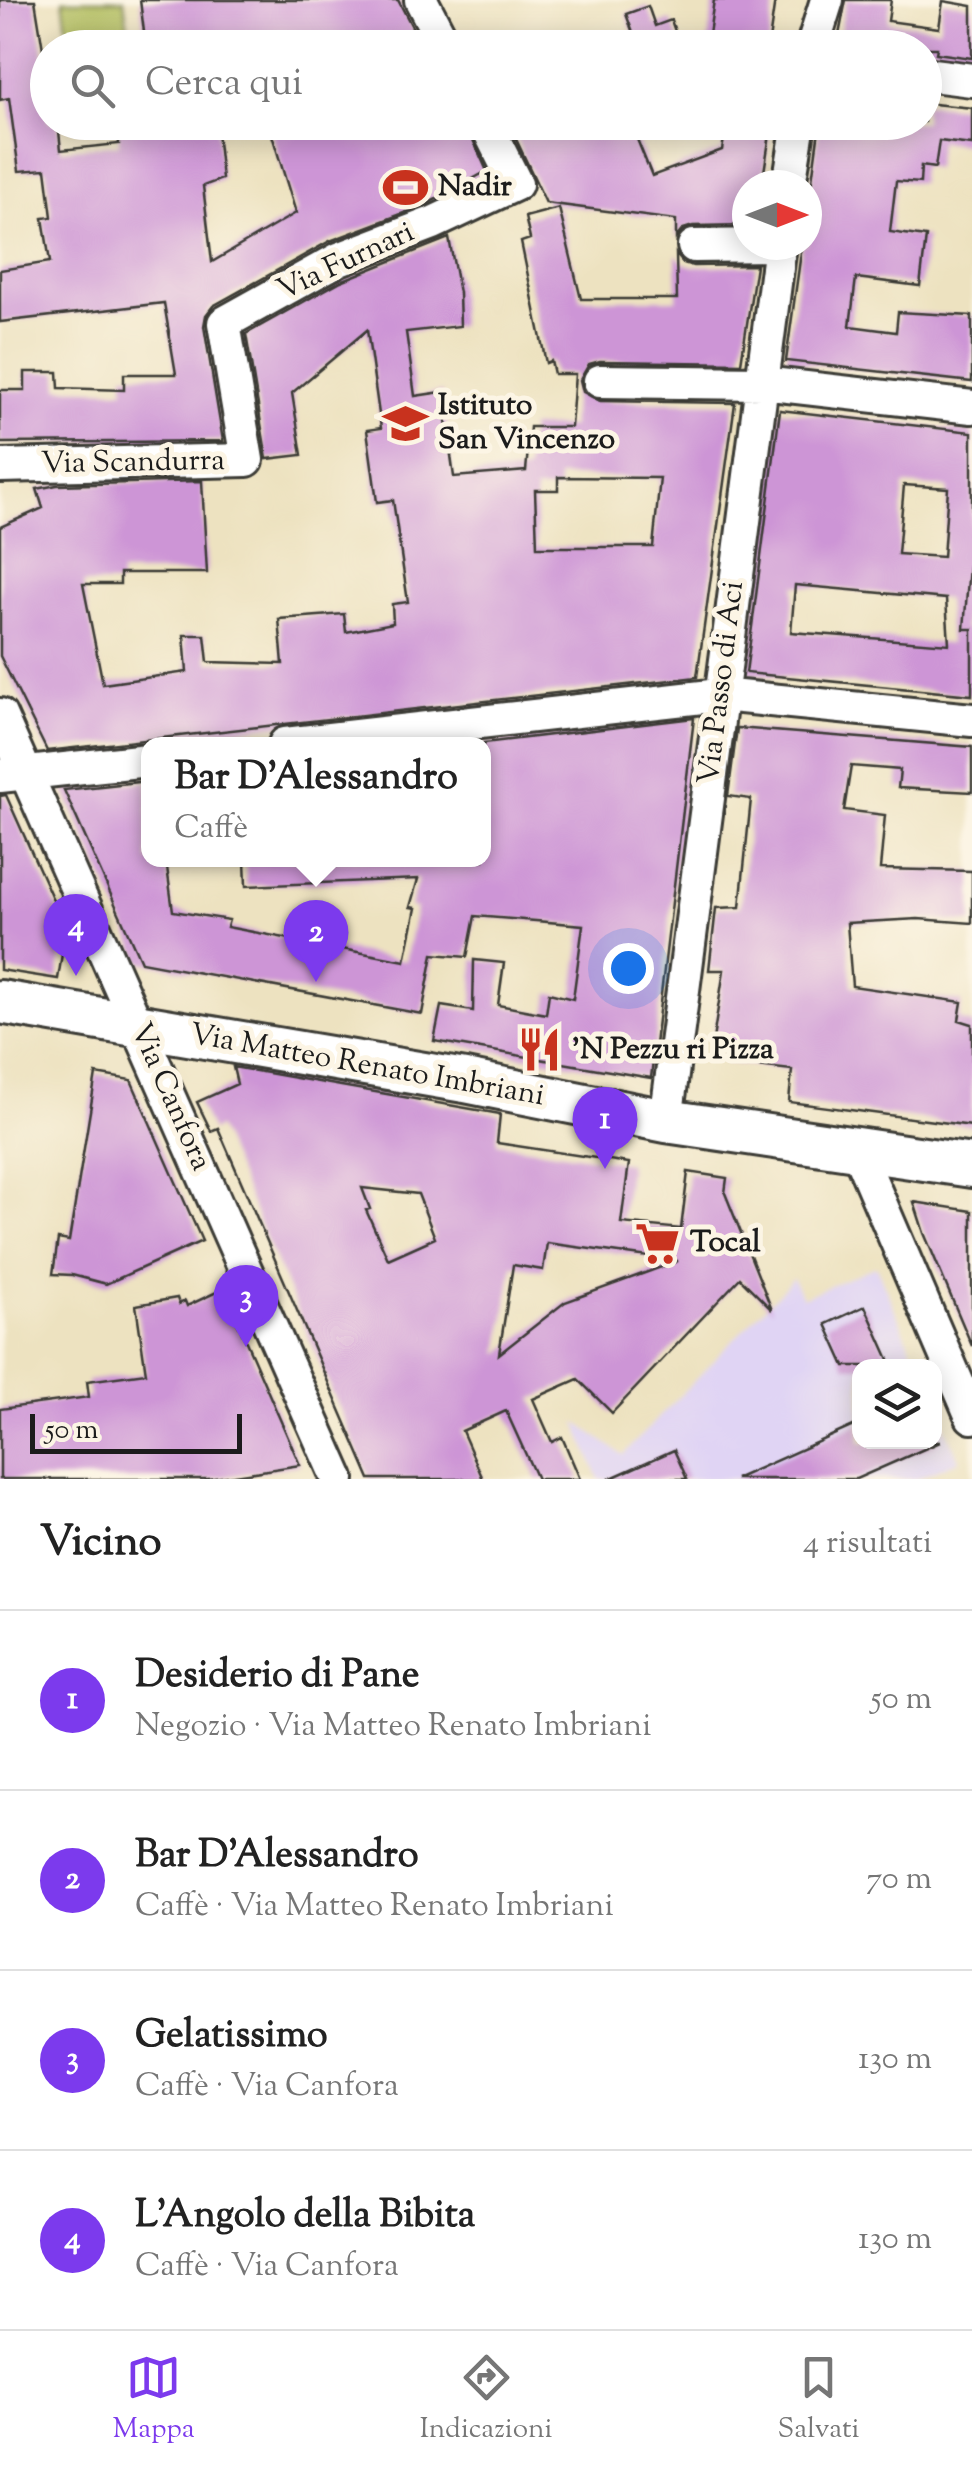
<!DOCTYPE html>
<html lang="it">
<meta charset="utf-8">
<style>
:root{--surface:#fff;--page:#f2f2f2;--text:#222;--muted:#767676;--line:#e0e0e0;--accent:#7c3aed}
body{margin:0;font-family:"Sorts Mill Goudy",serif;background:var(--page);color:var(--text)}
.controls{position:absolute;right:30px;bottom:30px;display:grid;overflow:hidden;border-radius:20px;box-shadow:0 5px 25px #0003}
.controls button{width:90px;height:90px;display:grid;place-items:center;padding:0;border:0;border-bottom:2px solid var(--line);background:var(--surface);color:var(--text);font:50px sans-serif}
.compass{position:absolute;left:732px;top:170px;width:90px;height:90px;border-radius:50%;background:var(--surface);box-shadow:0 5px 25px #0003;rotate:90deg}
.scale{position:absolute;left:30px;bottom:25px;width:212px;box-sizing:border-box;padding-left:10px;border:5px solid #1c1c1c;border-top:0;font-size:28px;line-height:35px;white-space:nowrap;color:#1c1c1c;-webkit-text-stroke:8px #fcf5e5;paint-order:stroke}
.you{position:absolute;left:628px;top:968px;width:35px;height:35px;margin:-25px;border:8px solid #fff;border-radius:50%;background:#1a73e8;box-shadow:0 0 0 15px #1a73e833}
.badge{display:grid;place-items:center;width:65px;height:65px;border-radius:50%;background:var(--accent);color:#fff;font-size:32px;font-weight:700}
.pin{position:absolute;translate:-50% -82px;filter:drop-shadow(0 2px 5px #0008)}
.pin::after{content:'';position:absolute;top:52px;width:35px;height:30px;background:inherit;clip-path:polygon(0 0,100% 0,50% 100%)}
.popup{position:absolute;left:141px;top:737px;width:350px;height:130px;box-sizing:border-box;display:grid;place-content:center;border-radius:20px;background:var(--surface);filter:drop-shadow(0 2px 8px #0005);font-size:32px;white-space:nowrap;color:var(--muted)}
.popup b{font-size:38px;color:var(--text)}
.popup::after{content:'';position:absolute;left:50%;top:100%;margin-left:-20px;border:20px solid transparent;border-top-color:var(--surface)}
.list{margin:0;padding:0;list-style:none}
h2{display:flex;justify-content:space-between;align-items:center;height:130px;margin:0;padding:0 40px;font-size:42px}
h2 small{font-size:32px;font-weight:400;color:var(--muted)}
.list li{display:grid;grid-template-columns:65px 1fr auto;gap:30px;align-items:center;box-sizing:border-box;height:180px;padding:0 40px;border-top:2px solid var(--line)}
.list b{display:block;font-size:38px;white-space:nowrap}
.list p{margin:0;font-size:32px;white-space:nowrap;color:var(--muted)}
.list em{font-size:32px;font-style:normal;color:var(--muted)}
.icon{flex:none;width:55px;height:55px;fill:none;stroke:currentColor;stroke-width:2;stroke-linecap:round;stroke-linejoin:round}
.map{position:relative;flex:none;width:972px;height:1479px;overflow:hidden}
.search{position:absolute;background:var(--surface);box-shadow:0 5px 25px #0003;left:30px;right:30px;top:30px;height:110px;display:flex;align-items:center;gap:25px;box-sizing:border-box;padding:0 35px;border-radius:55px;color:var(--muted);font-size:38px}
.sheet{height:850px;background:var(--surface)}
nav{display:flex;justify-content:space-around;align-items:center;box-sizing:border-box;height:140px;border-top:2px solid var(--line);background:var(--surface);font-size:28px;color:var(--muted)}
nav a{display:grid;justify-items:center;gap:5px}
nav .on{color:var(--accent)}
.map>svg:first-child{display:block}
.built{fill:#e0d4f4}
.green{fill:#b2be60;stroke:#676d3e;stroke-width:2.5}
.building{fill:#cd95d6;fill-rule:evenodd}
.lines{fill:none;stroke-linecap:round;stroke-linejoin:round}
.minor-casing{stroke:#3b3a35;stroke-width:38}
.major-casing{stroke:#3b3a35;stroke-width:48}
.minor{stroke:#fff;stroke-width:32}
.major{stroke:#fff;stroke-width:42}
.labels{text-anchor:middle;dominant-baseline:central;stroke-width:10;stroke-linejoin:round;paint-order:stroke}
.poi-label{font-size:30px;font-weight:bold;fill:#1c1c1c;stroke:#fcf5e5;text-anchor:start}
.street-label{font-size:30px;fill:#1c1c1c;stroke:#fcf5e5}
</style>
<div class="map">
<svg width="972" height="1479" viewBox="0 0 972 1479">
<rect width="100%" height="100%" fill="#fcf5e5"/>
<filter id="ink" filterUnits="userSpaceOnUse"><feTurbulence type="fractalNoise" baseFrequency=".01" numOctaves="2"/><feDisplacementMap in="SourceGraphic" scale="20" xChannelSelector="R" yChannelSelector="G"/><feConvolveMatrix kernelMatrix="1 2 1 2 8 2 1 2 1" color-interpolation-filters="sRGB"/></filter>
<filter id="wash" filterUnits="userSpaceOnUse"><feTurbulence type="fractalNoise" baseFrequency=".0048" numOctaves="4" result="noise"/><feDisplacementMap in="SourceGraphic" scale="40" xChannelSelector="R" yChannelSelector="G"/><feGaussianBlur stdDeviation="2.25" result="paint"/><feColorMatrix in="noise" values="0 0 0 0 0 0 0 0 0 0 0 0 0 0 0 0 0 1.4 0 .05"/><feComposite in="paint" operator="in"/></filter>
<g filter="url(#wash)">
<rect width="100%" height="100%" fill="#ede2c0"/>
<path class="built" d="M876,1266L919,1366H860V1442H934L935,1403L959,1460L916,1479H599L576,1422L623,1455L793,1278L802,1298Z"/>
<path class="green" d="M63,0H124L129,35L69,43Z"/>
<g id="blocks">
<path class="building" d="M0,0H35L48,80V122H58L61,150L119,144L117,122H216L222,179L203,186L212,262L296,213L268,122H465L487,171L425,205L330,241L213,306L206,315L204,326L223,441L0,443V390H25V372H58L59,388L124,390V374H176L164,303L0,322V270L50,262L43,218L52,217L46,169L19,171L9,98L0,100Z
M140,0H398L423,48H146Z
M714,0H775L768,48H707Z
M846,0H891L888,21L939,28L943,1L972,6V58L936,53L937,48H893L838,40Z
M648,6L655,26L671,20L681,48H602V44L633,33L626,14Z
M924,103L972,108V145L939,141L935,168L921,166L920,183L896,181L890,232L926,237L920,286L856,278L850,326L896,332L898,312L972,316V382L786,361L802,245H807V195H810L820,122H924Z
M508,122H630L652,176L722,150L724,139L770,134L762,185H747V225L693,226L683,229L676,238V220L546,203Z
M559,208L581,299H677L676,254L683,263L693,266L756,265L741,363L600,361L589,364L580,380L583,392L600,401L735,403L697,677L47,751L0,656V527L43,508L37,489L57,485L202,481L207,573H120V584H83L103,684L187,672L184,635H205L208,662L283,664L279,619L344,614L346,632L393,623L392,604L408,602L393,500L377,502L367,430L381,428L367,330L292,393L302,455L267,459L246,334L341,281L449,238L459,293L460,326L406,332L415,396L442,392L454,477L526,471L530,427H571L575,374H554L551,361L546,363L521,242L530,239L525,217ZM558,477L660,478L653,547H537L535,490H558Z
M780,410L972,432V529L964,629H972V695L746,673ZM904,485L948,488L943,557L898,554ZM795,585L946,599L949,644L791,632Z
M694,718L651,1078L434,1041L441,1006L473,1011L474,960L504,963L498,1005L546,1014L549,993L573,999L583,925L475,916L467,957L433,954L422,1014L141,962L64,790L148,781V860H166L173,911L229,920L227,927L405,961L416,908L410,907L418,879L246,886L245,860H484V743Z
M737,728L972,747V792L898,788L900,770L851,766L844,810L885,815L880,869L972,871V923L918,919L847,923L852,986L962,1002L959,1020L972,1024V1126L789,1102L792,1070L724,1062L726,1048L712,1046L724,970H709L716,908L740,907L751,799L728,796Z
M6,795L66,929L58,979L0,970V796Z
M233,1067L500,1114L497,1143L629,1163L621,1223L681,1229L688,1172L727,1178L725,1193L772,1310L740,1278L612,1413L578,1379L533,1399L552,1442L562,1437L580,1479H537L506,1411L462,1431L483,1479H370L218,1128L211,1131L197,1102L237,1084ZM362,1188L418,1194L435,1238L388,1259L366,1210L370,1209ZM547,1243L678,1261L565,1302L499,1354L513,1265L543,1270Z
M96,1074L131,1080L202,1241L106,1284L72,1275L53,1274L58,1239L69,1241Z
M914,1202L972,1211V1346L924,1233Z
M223,1289L300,1465L208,1479H0V1409L89,1397L87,1381L146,1373L136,1305L177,1298L179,1304L185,1301L187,1306Z
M865,1306L892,1366H845L826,1324Z
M860,1423V1442H940L856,1479H735Z
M674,1450L687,1479H609Z"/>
</g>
</g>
<g filter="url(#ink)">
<use href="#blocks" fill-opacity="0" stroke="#3b3a35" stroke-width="2.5"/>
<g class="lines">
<defs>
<path id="minor" d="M421,0L446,48
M812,48L827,0
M924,74L972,80
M789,185L799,122
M694,246L780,245
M600,381L762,383L972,407
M0,466L247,460L224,323L339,259L433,223L516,184L485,122
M0,715L338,1479
M285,744L720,695L972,720
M0,776L148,760
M666,1121L780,245
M857,1149L972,1417"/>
<path id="major" d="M0,1002L465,1081L666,1121L972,1166"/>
</defs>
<use href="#minor" class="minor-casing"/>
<use href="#major" class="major-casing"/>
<use href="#minor" class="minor"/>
<use href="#major" class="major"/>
</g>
</g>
<defs>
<symbol id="stadium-bare" viewBox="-9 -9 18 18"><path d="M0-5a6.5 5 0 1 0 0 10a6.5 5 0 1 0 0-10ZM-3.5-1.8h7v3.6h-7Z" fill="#c8321e" stroke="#fcf5e5" stroke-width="2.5" paint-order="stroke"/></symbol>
<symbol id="school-bare" viewBox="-9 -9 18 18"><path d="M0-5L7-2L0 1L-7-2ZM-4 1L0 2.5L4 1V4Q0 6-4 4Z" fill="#c8321e" stroke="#fcf5e5" stroke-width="2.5" paint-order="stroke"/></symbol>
<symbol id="restaurant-bare" viewBox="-9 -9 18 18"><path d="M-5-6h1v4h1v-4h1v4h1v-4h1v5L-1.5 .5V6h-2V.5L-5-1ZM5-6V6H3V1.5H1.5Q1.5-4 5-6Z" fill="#c8321e" stroke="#fcf5e5" stroke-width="2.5" paint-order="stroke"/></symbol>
<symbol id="supermarket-bare" viewBox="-9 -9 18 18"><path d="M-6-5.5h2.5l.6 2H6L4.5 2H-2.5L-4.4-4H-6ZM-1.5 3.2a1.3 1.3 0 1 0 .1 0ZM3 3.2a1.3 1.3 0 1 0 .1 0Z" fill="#c8321e" stroke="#fcf5e5" stroke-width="2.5" paint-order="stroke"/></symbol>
</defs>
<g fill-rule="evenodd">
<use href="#stadium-bare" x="374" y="156" width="63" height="63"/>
<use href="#school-bare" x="374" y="392" width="63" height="63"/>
<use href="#restaurant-bare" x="508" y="1018" width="63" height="63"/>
<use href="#supermarket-bare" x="626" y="1212" width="63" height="63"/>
</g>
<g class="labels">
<g class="poi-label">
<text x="438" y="187">Nadir</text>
<text x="438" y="406">Istituto<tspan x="438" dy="34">San Vincenzo</tspan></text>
<text x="572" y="1050">'N Pezzu ri Pizza</text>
<text x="690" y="1243">Tocal</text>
</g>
<g class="street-label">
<text transform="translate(346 262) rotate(-25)">Via Furnari</text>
<text transform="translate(133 463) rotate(-1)">Via Scandurra</text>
<text transform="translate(722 683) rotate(-83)">Via Passo di Aci</text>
<text transform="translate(367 1066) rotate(10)">Via Matteo Renato Imbriani</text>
<text transform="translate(170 1097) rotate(66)">Via Canfora</text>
</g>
</g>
</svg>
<div class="controls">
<button><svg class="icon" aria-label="layers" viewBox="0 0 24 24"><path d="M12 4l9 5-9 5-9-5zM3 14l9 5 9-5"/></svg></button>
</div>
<svg class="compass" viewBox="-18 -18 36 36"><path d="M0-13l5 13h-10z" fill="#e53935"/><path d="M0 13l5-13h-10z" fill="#767676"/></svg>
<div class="scale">50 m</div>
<div class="you"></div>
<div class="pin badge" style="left:605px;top:1169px">1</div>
<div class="pin badge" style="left:316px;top:982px">2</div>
<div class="popup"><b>Bar D'Alessandro</b>Caffè</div>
<div class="pin badge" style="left:246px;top:1347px">3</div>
<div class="pin badge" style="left:76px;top:976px">4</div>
<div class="search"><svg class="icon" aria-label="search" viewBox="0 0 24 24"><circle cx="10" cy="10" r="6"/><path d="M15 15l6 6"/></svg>Cerca qui</div>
</div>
<section class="sheet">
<h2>Vicino<small>4 risultati</small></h2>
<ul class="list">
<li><span class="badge">1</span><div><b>Desiderio di Pane</b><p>Negozio · Via Matteo Renato Imbriani</p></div><em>50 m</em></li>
<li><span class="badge">2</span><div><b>Bar D'Alessandro</b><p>Caffè · Via Matteo Renato Imbriani</p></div><em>70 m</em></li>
<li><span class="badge">3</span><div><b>Gelatissimo</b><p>Caffè · Via Canfora</p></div><em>130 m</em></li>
<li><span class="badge">4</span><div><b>L'Angolo della Bibita</b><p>Caffè · Via Canfora</p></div><em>130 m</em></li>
</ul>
</section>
<nav>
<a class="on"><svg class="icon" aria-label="map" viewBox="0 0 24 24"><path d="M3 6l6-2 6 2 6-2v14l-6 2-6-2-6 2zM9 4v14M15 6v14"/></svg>Mappa</a>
<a><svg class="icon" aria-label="directions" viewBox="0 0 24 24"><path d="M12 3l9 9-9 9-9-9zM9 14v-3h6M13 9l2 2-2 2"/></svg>Indicazioni</a>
<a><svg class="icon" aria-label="saved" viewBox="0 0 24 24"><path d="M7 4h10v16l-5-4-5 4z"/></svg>Salvati</a>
</nav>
